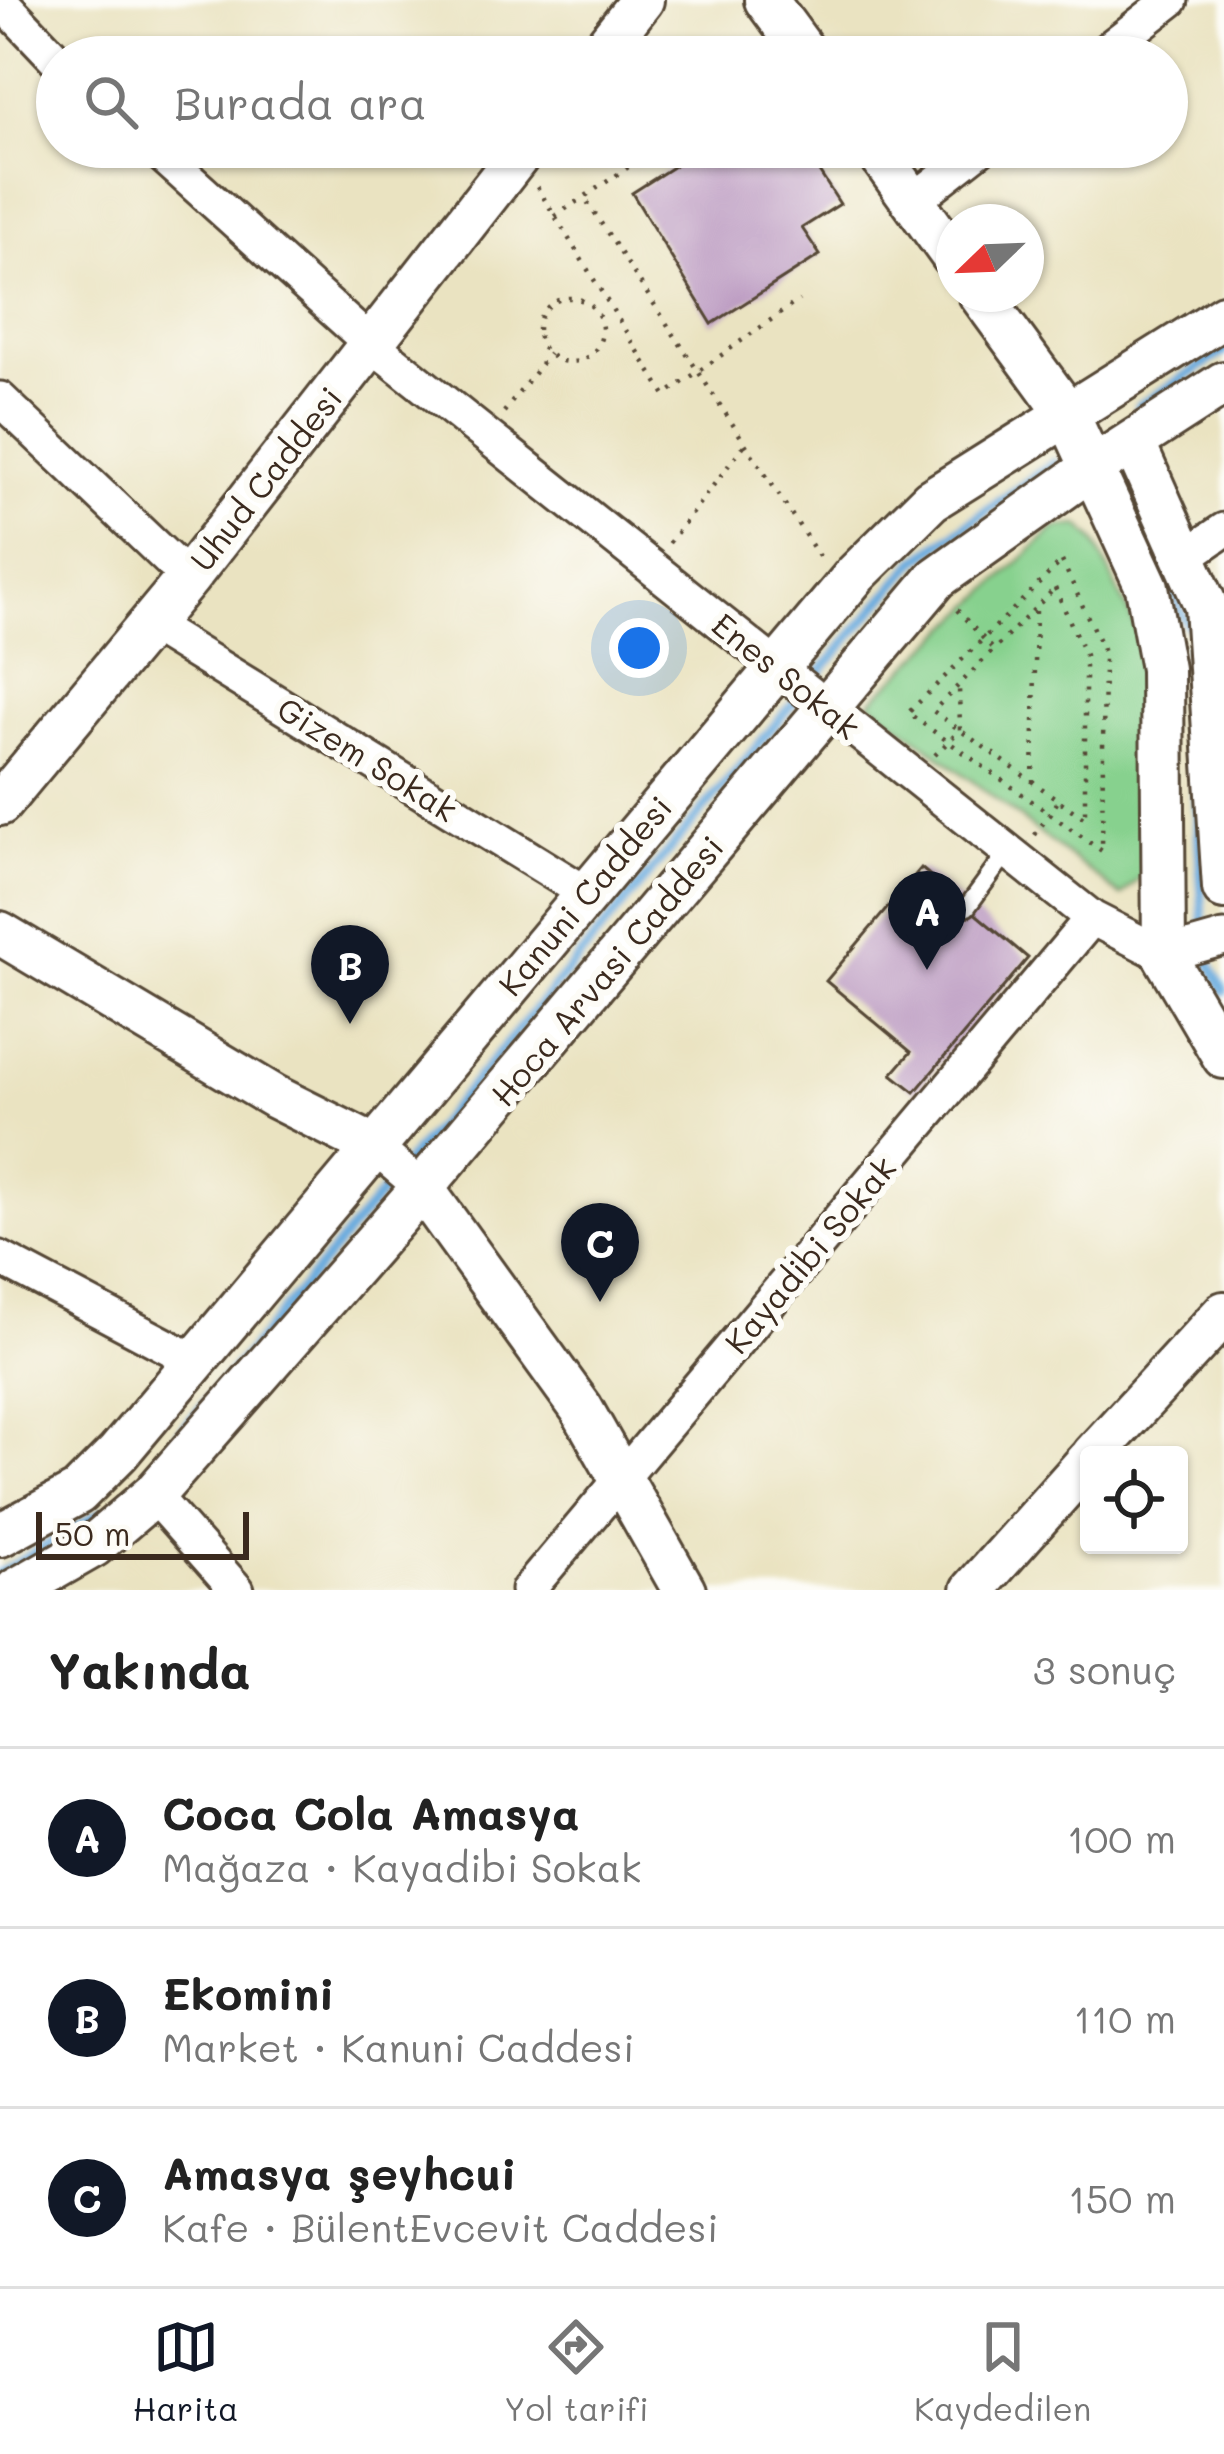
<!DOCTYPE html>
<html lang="tr">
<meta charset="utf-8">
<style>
:root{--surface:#fff;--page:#f6f6f6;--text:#222;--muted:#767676;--line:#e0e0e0;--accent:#111827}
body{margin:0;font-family:Mali,sans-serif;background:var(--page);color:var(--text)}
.controls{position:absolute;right:36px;bottom:36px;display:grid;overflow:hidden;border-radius:12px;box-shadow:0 3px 9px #0004}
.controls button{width:108px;height:108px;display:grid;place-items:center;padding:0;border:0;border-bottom:3px solid var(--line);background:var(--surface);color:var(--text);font:60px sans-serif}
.compass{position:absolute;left:936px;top:204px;width:108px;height:108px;border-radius:50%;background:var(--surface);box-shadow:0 3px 9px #0004;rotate:247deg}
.scale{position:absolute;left:36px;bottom:30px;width:213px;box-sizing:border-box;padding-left:12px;border:6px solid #3b2a1e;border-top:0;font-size:33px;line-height:42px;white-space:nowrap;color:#3b2a1e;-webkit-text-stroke:9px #fdfcf7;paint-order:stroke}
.you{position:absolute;left:639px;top:648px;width:42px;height:42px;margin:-30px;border:9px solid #fff;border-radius:50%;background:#1a73e8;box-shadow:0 0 0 18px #1a73e833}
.badge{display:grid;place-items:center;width:78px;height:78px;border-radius:50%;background:var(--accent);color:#fff;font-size:39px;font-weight:700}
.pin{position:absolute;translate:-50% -99px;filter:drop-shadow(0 3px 6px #0008)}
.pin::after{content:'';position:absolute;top:63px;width:42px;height:36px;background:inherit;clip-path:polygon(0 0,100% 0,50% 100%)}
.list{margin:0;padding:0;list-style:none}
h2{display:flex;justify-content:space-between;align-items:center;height:156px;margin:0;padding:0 48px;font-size:51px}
h2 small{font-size:39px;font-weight:400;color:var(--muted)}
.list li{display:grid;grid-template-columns:78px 1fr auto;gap:36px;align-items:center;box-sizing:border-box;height:180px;padding:0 48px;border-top:3px solid var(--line)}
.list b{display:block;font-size:45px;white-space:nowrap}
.list p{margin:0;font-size:39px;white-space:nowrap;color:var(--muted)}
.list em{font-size:39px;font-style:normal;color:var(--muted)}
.icon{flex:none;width:66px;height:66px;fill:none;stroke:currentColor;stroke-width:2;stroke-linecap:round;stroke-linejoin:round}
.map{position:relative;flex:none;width:1224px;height:1590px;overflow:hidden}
.search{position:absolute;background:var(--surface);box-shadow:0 3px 9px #0004;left:36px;right:36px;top:36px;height:132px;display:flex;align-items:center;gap:30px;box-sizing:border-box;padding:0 42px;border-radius:66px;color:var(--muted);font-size:45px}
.sheet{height:696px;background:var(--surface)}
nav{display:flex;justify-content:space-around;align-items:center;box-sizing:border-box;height:168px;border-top:3px solid var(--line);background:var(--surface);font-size:33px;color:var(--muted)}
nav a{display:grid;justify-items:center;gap:6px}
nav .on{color:var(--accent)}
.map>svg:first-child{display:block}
.green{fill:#87d18e;stroke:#617e56;stroke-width:3}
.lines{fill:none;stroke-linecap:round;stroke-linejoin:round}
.stream{stroke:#6aacdf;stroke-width:9}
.building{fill:#bd9dc3}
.service-casing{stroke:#554636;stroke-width:22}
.minor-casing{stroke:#554636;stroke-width:39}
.tertiary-casing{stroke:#554636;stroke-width:48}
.path{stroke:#554636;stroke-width:4.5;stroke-dasharray:3 9;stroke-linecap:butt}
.service{stroke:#fff;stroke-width:16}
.minor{stroke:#fff;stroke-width:33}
.tertiary{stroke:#fff;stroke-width:42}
.labels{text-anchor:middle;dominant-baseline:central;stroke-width:12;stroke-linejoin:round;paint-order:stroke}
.street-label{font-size:33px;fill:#3b2a1e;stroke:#fdfcf7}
</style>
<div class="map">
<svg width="1224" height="1590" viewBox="0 0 1224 1590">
<rect width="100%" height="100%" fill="#fdfcf7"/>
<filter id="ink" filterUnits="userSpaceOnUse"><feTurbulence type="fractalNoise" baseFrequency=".00833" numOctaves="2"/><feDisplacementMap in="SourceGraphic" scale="24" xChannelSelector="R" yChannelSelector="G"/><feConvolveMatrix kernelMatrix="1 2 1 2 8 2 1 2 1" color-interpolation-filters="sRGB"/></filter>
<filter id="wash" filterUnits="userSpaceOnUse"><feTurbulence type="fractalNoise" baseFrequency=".004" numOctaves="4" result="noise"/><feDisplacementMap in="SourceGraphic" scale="48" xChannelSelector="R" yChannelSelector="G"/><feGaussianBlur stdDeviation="2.7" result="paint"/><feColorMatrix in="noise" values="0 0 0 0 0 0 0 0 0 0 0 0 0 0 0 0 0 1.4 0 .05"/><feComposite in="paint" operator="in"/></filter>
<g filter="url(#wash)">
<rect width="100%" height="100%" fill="#eae3c1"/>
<path class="green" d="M1079,525L1094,540L1138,632L1145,873L1121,896L870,702L1055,528Z"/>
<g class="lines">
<path class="stream" d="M1138,406L1224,352
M1126,486L1187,625
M1188,647L1204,936
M811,683L916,561L1054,462
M1205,953L1224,991
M405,1164L800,695
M178,1435L395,1177
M0,1573L103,1511"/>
</g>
<g id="blocks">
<path class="building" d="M704,147H748L755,158L772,147H803L840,204L802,228L820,255L712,324L632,193Z
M921,868L1028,958L915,1092L892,1074L911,1052L826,981Z"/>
</g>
</g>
<g filter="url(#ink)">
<use href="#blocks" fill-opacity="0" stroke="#554636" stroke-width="3"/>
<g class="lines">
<defs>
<path id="service" d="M967,907L1008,851"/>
<path id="minor" d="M0,0L57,60
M1098,57L1171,0
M153,147L370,343L1092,918L1164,955L1224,938
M913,201L982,147
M0,399L188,578
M1182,559L1224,530
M149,624L586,893
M373,1146L422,1188
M0,1258L195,1361
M153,1495L237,1590
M528,1590L1092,918"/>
<path id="tertiary" d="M766,0L808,57
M597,57L642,0
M874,147L954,258
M980,294L1067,413L1147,587L1162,669L1164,955L1224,1057
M1133,442L1206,606L1224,888
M0,804L188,578L525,147
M0,933L275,1097L373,1146
M422,1188L581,1408L684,1590
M1093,1455L1224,1313
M0,1535L78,1493L118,1453L856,574L931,500L1224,316
M16,1590L93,1546L153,1495L422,1188L937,578L1089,470L1224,383
M973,1590L1089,1460"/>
</defs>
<use href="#service" class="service-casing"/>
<use href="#minor" class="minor-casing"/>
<use href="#tertiary" class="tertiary-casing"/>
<path class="path" d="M658,147L584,197L822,561
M537,187L665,395L799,300
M555,216L584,197
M538 330a32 32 0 1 1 64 0a32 32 0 1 1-64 0Z
M504,412L549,354
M669,543L745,444
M1062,561L1104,652L1102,851L908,713Z
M1055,588L1085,655V819L933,711Z
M957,610L994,650
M935,755L960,730L959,687
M1033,782L1036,608
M1035,835L1059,800"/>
<use href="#service" class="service"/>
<use href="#minor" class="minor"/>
<use href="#tertiary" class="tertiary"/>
</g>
</g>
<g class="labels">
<g class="street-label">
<text transform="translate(265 478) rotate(-52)">Uhud Caddesi</text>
<text transform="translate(787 675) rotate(39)">Enes Sokak</text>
<text transform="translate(368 758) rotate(32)">Gizem Sokak</text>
<text transform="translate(584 895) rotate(-50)">Kanuni Caddesi</text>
<text transform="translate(606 970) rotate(-50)">Hoca Arvasi Caddesi</text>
<text transform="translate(809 1254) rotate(-50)">Kayadibi Sokak</text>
</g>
</g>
</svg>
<div class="controls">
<button><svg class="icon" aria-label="locate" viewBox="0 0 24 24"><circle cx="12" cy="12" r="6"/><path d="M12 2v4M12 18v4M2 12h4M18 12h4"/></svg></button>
</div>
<svg class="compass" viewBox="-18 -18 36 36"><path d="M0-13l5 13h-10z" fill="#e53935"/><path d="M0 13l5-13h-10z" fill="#767676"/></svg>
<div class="scale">50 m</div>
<div class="you"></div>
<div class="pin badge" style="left:927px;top:970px">A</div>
<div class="pin badge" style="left:350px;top:1024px">B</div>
<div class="pin badge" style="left:600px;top:1302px">C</div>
<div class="search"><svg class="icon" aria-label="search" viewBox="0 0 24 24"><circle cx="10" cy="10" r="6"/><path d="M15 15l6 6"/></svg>Burada ara</div>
</div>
<section class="sheet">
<h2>Yakında<small>3 sonuç</small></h2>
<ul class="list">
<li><span class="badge">A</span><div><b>Coca Cola Amasya</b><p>Mağaza · Kayadibi Sokak</p></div><em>100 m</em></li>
<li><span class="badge">B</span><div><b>Ekomini</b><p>Market · Kanuni Caddesi</p></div><em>110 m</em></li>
<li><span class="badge">C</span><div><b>Amasya şeyhcui</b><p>Kafe · BülentEvcevit Caddesi</p></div><em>150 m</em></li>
</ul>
</section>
<nav>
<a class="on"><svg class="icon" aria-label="map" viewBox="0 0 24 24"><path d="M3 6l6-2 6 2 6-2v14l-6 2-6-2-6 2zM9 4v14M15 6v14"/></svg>Harita</a>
<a><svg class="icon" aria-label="directions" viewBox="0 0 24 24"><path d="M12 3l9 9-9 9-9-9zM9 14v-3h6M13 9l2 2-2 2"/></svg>Yol tarifi</a>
<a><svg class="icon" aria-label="saved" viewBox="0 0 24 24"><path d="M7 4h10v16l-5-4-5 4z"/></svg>Kaydedilen</a>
</nav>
